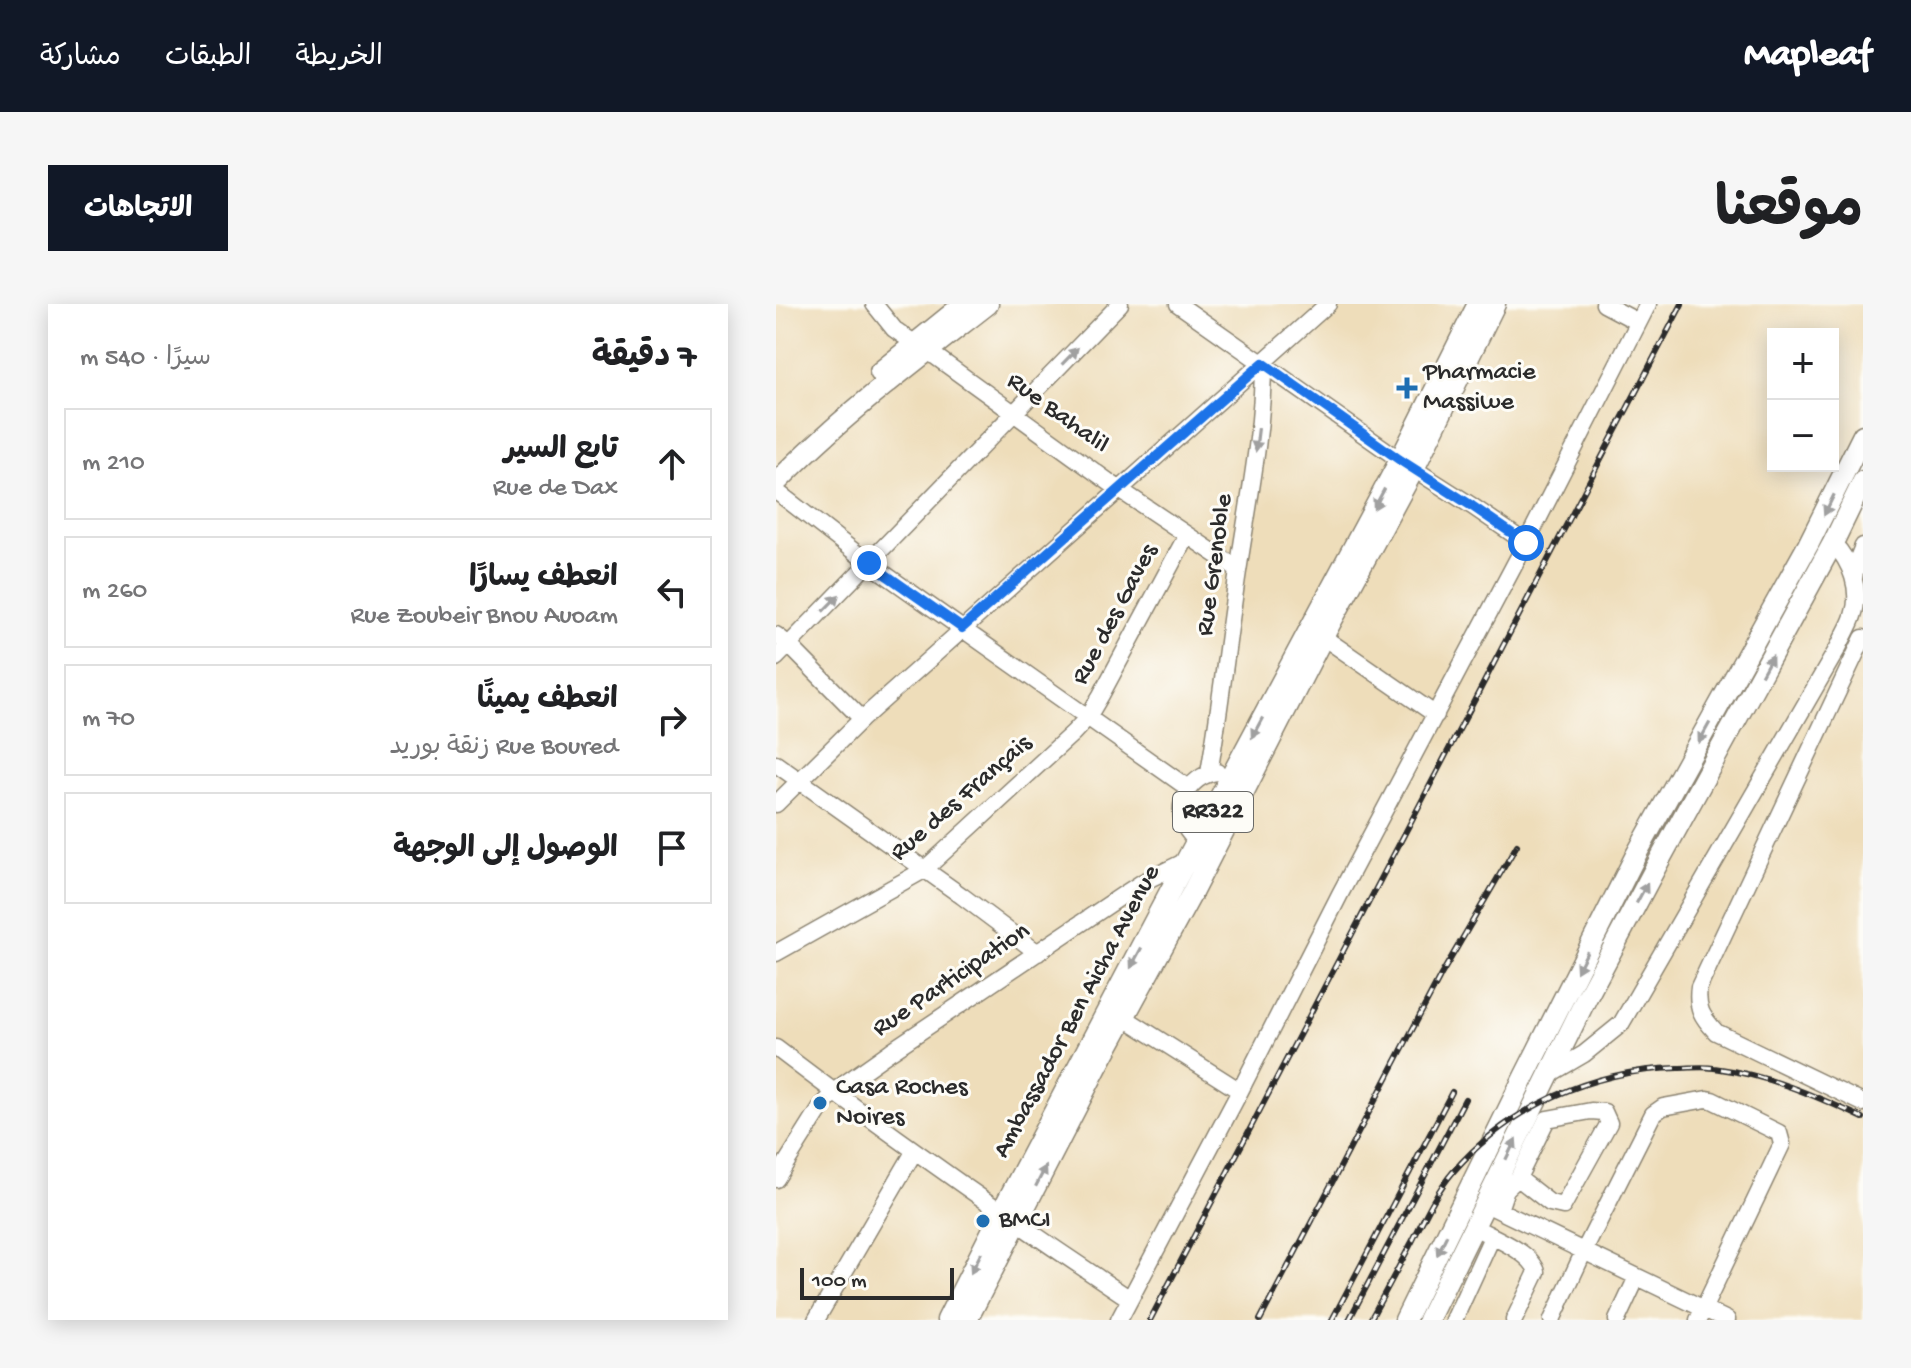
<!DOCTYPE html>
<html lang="ar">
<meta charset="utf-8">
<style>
:root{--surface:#fff;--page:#f6f6f6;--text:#202124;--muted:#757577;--line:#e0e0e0;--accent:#111827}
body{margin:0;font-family:"Gochi Hand","Playpen Sans Arabic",sans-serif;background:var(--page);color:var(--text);direction:rtl}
.controls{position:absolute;right:24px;top:24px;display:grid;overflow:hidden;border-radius:0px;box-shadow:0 4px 20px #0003}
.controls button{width:72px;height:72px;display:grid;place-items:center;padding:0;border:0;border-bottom:2px solid var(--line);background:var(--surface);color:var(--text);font:40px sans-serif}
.scale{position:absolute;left:24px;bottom:20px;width:154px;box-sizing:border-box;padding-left:8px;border:4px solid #2b2b2b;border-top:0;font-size:22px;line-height:28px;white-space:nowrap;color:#2b2b2b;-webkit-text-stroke:6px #fdfcf7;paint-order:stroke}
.stop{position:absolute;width:24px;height:24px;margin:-18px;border:6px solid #1a73e8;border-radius:50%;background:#fff}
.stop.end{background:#1a73e8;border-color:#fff;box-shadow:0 2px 8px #0008}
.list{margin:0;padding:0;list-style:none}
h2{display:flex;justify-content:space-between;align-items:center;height:104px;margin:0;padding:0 32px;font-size:34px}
h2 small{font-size:26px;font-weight:400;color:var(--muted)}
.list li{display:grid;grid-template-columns:52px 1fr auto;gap:24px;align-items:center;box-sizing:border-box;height:112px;margin:0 16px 16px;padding:0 16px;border:2px solid var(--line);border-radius:0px}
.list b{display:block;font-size:30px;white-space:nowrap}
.list p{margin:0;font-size:26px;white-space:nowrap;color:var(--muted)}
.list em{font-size:26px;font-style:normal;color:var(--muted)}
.icon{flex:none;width:44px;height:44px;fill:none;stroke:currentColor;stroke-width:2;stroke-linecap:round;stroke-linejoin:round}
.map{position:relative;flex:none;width:1087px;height:1016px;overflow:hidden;direction:ltr;border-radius:0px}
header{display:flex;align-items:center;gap:48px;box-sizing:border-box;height:112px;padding:0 40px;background:var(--accent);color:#fff}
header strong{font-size:38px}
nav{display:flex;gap:44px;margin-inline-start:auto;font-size:28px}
.intro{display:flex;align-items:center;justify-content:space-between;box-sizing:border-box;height:192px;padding:0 48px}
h1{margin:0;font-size:56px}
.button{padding:20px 36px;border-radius:0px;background:var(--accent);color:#fff;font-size:28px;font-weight:700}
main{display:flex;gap:48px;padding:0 48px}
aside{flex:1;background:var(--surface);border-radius:0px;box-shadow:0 4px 20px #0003}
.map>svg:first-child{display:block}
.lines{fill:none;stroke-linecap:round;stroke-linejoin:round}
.minor-casing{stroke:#8c8472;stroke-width:19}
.major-casing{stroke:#8c8472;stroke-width:23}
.minor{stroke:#fff;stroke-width:16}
.major{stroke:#fff;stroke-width:20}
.rail-casing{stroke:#2b2b2b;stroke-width:6}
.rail{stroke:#fdfcf7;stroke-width:3;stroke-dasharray:9;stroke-linecap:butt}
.oneway{fill:#a0a0a0}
.route{stroke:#1a73e8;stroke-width:10}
.poi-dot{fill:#1f6fb2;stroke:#fdfcf7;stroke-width:3}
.labels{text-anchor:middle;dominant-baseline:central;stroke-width:6;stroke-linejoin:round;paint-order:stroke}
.shield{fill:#fdfcf7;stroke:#6a6a68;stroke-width:2}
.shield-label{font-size:24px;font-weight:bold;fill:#2b2b2b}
.poi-label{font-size:26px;fill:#2b2b2b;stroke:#fdfcf7;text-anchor:start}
.street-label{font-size:26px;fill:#2b2b2b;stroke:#fdfcf7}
</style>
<header>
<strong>Mapleaf</strong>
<nav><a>الخريطة</a><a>الطبقات</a><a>مشاركة</a></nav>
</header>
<div class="intro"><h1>موقعنا</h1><a class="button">الاتجاهات</a></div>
<main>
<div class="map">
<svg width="1087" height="1016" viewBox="0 0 1087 1016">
<rect width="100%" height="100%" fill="#fdfcf7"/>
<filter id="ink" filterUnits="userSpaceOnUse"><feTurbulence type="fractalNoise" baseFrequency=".0125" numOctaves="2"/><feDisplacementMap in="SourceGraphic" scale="16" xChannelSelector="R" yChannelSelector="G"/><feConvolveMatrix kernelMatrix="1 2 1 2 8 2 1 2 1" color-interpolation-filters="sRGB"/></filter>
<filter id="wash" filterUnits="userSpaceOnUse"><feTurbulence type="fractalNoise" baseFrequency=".006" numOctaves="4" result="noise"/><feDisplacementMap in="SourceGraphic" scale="32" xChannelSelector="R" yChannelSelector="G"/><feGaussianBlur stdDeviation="1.8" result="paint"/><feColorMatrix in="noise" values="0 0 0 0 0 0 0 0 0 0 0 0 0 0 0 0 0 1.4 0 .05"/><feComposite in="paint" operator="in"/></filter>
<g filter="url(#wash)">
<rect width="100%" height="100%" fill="#eeddba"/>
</g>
<g filter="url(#ink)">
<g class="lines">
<defs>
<path id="minor" d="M98,0L118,25L138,39
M402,0L624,156L696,202L750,239
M828,0L862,18
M152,47L344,186L462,265
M0,187L93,259L412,484
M1078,274L1081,257L1087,242
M0,331L13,341L86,415
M547,333L660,411
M1087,334L923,683C920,704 926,713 940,728L1087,799
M0,354L344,0
M0,460L186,592L262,649
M433,469C445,400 452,330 463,261C473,195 487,125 487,59
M0,500L86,415L552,0
M432,540C425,538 419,536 415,531C393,507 412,471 441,468
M0,649L148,566L297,429L312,413L325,391L411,231
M349,714L464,787
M0,744C115,832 233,915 354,995
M772,771L808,750L845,720L1063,342C1067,332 1074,322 1077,312C1086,286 1075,258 1057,239
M0,875L46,802L64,783L115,747L347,591L367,578L412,556
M714,902L951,1016
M723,906L730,885L742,874L771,815L815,807L828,808L833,819L787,902L774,899L742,874
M698,923C716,933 756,948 761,968L738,1016
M40,1016L138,848
M343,1016L464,787L564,590L750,239L872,0
M678,1016L716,933
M776,1016L808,947L877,810L887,803L931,795L936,796L999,827L1003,829L1006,840L922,1016
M841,1016L861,973"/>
<path id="major" d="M104,68L188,0
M0,179C64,113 139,57 212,0
M171,1016L225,909L421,536L624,156L702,0
M191,1016L321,763L415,591L547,333L638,165L719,0
M629,1016L748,773L861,549L1032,241L1087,131
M652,1016L811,693L883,557L1057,239L1087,177"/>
</defs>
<use href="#minor" class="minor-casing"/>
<use href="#major" class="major-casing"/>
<use href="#minor" class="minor"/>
<use href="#major" class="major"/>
<defs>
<path id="rail" d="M374,1016L906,0
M484,1016L665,671L741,541
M556,1016L676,788
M573,1016L689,795
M594,1016C609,989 623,962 637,936C649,912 660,888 677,868C733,803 816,766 902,764C914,764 926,762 938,764C992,771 1038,791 1087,814"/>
</defs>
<use href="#rail" class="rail-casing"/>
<use href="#rail" class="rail"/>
</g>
<defs><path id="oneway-solid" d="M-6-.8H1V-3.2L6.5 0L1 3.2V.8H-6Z" transform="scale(2)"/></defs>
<g class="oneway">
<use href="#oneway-solid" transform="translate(294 52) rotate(-46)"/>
<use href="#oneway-solid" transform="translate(481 136) rotate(97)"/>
<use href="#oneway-solid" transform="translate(603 195) rotate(118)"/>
<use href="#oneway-solid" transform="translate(1053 201) rotate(116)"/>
<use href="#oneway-solid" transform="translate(55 299) rotate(-46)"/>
<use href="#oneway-solid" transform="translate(991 361) rotate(-61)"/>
<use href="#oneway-solid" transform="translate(481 424) rotate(118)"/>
<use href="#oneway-solid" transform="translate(928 429) rotate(119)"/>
<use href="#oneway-solid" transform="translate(866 589) rotate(-62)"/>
<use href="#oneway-solid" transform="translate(360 654) rotate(118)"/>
<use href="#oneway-solid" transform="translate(806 658) rotate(117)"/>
<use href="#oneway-solid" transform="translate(735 845) rotate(-64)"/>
<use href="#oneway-solid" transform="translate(265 872) rotate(-63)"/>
<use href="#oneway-solid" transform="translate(666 941) rotate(116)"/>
<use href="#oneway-solid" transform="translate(200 959) rotate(117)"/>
</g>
</g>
<g class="lines" filter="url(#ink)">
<path class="route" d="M93,259L186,324L487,59L624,156L696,202L750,239"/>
</g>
<g class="poi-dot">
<path d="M627 72h8v8h8v8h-8v8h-8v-8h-8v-8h8z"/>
<circle cx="44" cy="799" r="8"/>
<circle cx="207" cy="917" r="8"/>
</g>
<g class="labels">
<rect class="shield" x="397" y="488" width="80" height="40" rx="6"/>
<g class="shield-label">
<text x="437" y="508">RR322</text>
</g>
<g class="poi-label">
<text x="647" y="69">Pharmacie<tspan x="647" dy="30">Massiwe</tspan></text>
<text x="60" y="784">Casa Roches<tspan x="60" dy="30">Noires</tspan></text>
<text x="223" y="917">BMCI</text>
</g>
<g class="street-label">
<text transform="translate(281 110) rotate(36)">Rue Bahalil</text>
<text transform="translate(440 261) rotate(-82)">Rue Grenoble</text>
<text transform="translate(340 311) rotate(-62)">Rue des Gaves</text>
<text transform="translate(186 495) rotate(-41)">Rue des Français</text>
<text transform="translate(176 677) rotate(-34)">Rue Participation</text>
<text transform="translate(302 708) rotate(-62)">Ambassador Ben Aicha Avenue</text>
</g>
</g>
</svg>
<div class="controls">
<button>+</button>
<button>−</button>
</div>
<div class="scale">100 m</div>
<div class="stop" style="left:750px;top:239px"></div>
<div class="stop end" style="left:93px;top:259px"></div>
</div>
<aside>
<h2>7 دقيقة<small>سيرًا · 540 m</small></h2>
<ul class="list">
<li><svg class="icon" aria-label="ahead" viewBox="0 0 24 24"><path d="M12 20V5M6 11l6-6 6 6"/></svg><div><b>تابع السير</b><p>Rue de Dax</p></div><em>210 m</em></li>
<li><svg class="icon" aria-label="left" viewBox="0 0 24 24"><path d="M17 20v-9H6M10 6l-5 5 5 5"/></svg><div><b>انعطف يسارًا</b><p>Rue Zoubeir Bnou Auoam</p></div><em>260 m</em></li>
<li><svg class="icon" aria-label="right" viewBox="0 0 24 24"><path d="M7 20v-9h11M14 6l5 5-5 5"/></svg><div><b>انعطف يمينًا</b><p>Rue Boured زنقة بوريد</p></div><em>70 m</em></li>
<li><svg class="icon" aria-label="arrive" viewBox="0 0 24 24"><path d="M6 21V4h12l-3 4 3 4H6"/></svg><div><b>الوصول إلى الوجهة</b></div></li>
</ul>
</aside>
</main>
